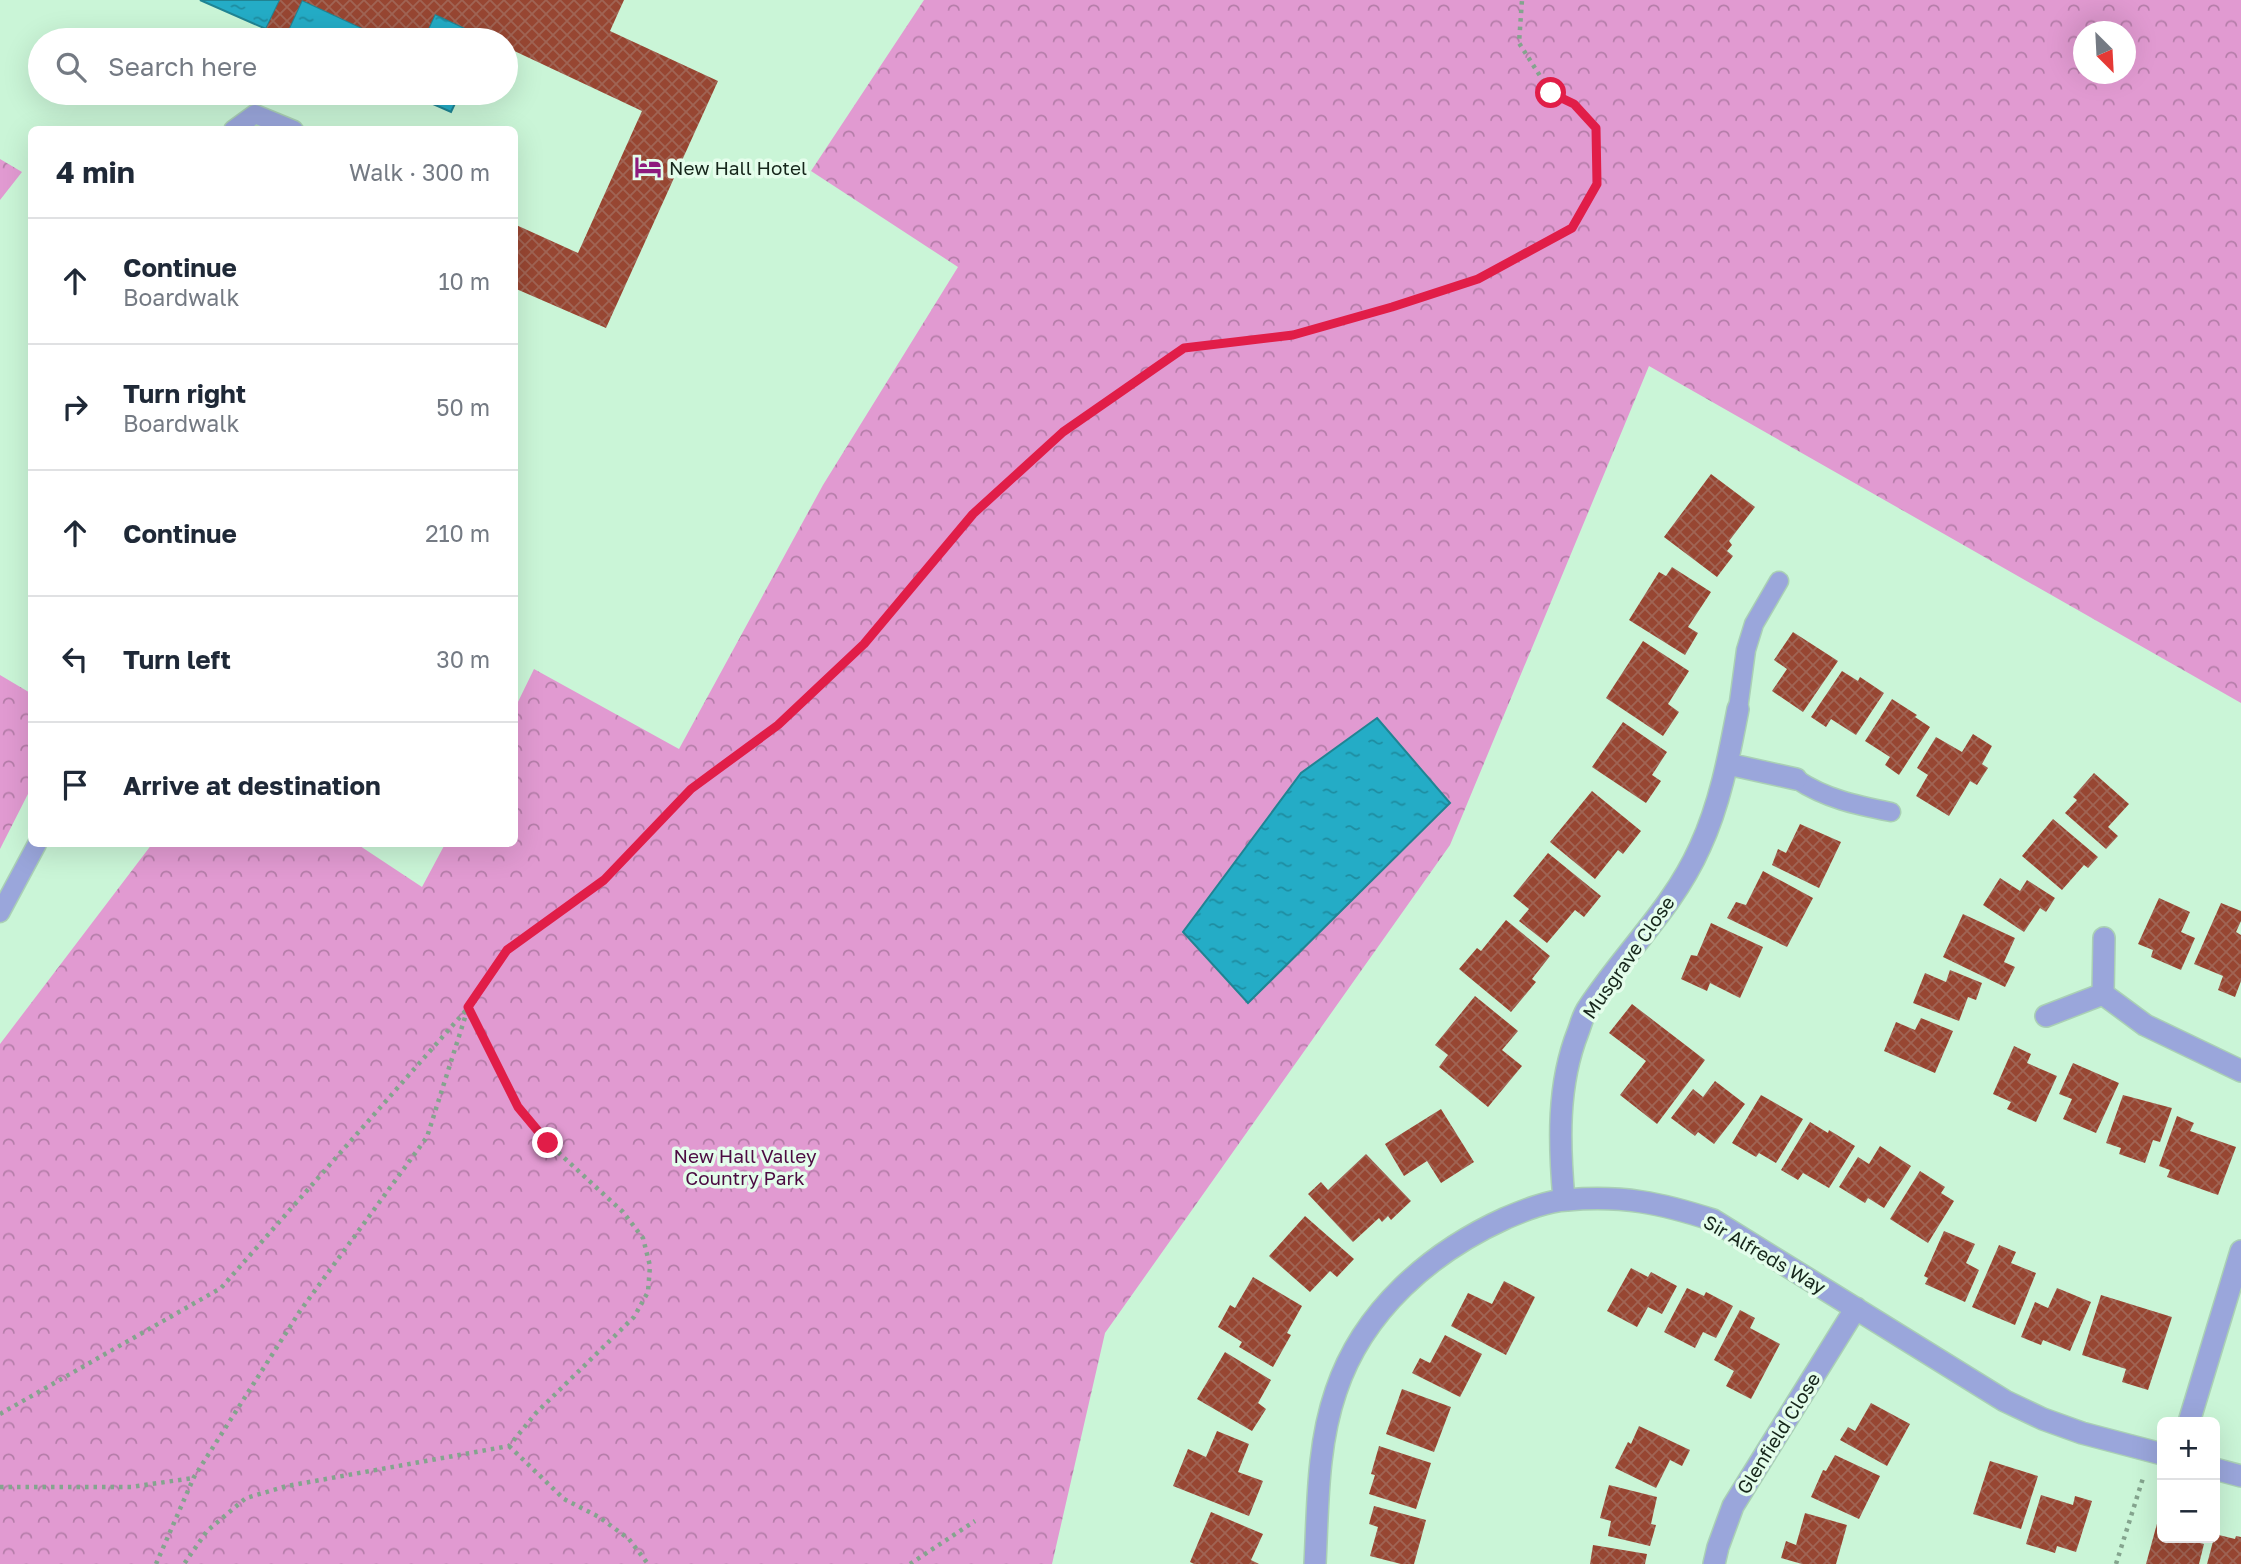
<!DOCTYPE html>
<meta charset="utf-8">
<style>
:root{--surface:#fff;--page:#f6f6f7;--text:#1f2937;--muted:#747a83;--line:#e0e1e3}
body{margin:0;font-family:"Golos Text",sans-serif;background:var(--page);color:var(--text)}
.controls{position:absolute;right:21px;bottom:21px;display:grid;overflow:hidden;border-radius:10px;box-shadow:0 7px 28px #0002}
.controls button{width:63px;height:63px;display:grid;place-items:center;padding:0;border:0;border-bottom:2px solid var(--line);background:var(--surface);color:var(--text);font:35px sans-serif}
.compass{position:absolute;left:2073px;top:21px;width:63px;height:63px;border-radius:50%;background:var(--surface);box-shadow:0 7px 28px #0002;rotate:156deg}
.stop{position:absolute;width:21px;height:21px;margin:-16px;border:5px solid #e11d48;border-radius:50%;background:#fff}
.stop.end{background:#e11d48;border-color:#fff;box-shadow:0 2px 7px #0008}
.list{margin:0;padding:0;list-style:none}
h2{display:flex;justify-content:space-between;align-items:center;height:91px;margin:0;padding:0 28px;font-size:30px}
h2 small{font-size:23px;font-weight:400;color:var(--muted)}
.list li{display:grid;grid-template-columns:46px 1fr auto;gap:21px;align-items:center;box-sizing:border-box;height:126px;padding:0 28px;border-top:2px solid var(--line)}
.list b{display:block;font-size:26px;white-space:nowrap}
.list p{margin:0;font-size:23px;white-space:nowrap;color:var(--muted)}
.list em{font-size:23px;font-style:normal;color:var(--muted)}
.icon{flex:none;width:38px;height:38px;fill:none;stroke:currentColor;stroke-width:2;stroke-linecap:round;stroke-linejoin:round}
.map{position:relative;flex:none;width:2241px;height:1564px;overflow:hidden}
.search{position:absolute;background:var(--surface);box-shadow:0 7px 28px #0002;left:28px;top:28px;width:490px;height:77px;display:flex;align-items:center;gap:18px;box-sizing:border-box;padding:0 24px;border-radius:38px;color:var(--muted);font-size:26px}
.panel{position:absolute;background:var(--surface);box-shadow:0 7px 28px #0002;left:28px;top:126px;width:490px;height:721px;border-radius:10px}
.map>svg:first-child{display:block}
.park{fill:url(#park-crowns);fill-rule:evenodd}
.water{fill:url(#water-ripples);stroke:#208493;stroke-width:2}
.building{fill:url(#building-cross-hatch)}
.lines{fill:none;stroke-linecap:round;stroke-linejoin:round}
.service-casing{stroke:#aad0b5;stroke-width:21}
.minor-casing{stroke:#aad0b5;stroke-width:24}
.path{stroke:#84a48e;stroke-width:4.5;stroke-dasharray:3.5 5;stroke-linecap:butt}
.service{stroke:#9aa6db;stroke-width:18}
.minor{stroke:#9aa6db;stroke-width:21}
.route{stroke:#e11d48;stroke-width:9}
.labels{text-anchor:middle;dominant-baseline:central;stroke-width:7;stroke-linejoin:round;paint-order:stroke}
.poi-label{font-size:19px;fill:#16261b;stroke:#e4fdeb;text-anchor:start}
.street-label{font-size:19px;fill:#16261b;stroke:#e4fdeb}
.park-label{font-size:19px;fill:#4c0b42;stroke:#e4fdeb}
</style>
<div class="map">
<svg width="2241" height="1564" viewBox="0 0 2241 1564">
<defs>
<pattern id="park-crowns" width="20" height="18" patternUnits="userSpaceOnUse" patternTransform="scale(1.75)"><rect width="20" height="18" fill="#e19ad1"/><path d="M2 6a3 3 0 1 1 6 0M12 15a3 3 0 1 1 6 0" fill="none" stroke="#b57da9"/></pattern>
<pattern id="water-ripples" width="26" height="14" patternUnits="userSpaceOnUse" patternTransform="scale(1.75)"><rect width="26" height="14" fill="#24acc6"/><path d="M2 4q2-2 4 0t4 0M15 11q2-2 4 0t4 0" fill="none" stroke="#1e8ca0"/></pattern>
<pattern id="building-cross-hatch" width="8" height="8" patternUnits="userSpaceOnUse" patternTransform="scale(1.75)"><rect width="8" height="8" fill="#974632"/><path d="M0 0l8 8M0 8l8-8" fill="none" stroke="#a06454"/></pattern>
</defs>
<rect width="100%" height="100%" fill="#caf5d7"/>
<path class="park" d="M924,0H2241V703L1649,366L1450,845L1105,1333L1052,1564H0V1044L152,844H357L422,887L445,844H514L515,708L534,669L679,749L823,485L958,267L811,171ZM2084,32H2126V74H2084Z
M0,159L22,172L0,200Z
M0,675L32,694L31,788L0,849Z"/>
<path class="water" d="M200,0H280L266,29Z
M302,0L388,40H292L285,37Z
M435,14L486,38L485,40H423Z
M408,93H460L451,112Z
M1377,718L1450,803L1248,1003L1183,932L1301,773Z"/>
<path class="building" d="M280,0H624L610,31L718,81L606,328L514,288V224L578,253L642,111L506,47V40H491L435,14L423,40H388L302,0L285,37L266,29Z
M1711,474L1755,507L1729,541L1732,545L1727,551L1733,556L1717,577L1664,537Z
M1672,567L1711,592L1688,627L1698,633L1685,655L1629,620L1659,572L1666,576Z
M1793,632L1838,661L1803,712L1772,691L1787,669L1774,660Z
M1643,641L1689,671L1668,704L1679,712L1663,736L1606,698Z
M1842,671L1858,681L1860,677L1884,693L1856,735L1831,719L1826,727L1811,717Z
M1892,699L1917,715L1915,717L1930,727L1899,775L1885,765L1890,757L1865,741Z
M1623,722L1667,752L1652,775L1661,781L1646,803L1592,767Z
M1973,734L1992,746L1982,764L1988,768L1977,785L1970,781L1949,816L1916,796L1928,775L1917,768L1936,737L1962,752Z
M2094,773L2129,804L2108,827L2118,836L2106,849L2065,813L2077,800L2073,797Z
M1592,791L1641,831L1623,854L1618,850L1595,879L1550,842Z
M2053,819L2098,857L2088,868L2084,865L2062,890L2022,856Z
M1800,824L1841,842L1819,888L1772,865L1778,849L1786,853Z
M1548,853L1601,896L1584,917L1575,910L1547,943L1519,921L1529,909L1513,896Z
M1763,871L1813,898L1787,947L1727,918L1736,902L1746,905Z
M2000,878L2020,891L2027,880L2055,898L2046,912L2040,908L2024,932L1983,905Z
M2159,898L2190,912L2181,932L2195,938L2181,970L2151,957L2153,950L2138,944Z
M2221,903L2241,911V921L2236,932L2241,935V981L2235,997L2218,990L2223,976L2194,964Z
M1963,914L2015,938L2004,962L2015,967L2005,987L1943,957Z
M1506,920L1550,956L1532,979L1536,982L1511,1012L1459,969L1477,948L1481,951Z
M1711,923L1763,947L1740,998L1710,983L1707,991L1681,979L1691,955L1697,956Z
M1950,970L1982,983L1976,1000L1968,997L1959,1021L1913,1003L1925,973L1946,982Z
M1475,996L1518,1031L1502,1050L1522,1066L1488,1107L1439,1067L1448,1055L1435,1045Z
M1632,1004L1705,1060L1657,1124L1620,1095L1646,1061L1609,1033Z
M1921,1018L1953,1031L1935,1073L1884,1051L1896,1022L1915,1030Z
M2014,1046L2031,1054L2027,1063L2057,1076L2036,1122L2007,1109L2011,1102L1993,1094Z
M2073,1063L2119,1083L2096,1133L2063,1119L2072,1099L2059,1094Z
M1715,1081L1745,1104L1714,1144L1698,1132L1695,1136L1671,1118L1693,1089L1703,1097Z
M1761,1095L1803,1119L1776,1163L1759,1153L1756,1157L1732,1143Z
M2123,1095L2172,1108L2160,1142L2153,1140L2145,1163L2119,1154L2121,1148L2106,1143Z
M1441,1109L1474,1162L1441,1183L1427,1161L1404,1176L1385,1144Z
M2177,1116L2194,1123L2190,1131L2236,1147L2218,1195L2167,1177L2170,1170L2159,1166Z
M1810,1122L1828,1133L1829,1130L1855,1146L1829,1188L1803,1173L1798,1180L1781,1170Z
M1880,1146L1911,1166L1884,1208L1868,1198L1865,1203L1839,1187L1858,1157L1869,1164Z
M1366,1154L1411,1201L1391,1220L1388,1216L1382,1222L1379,1218L1353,1242L1308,1194L1321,1182L1328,1190Z
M1920,1171L1945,1187L1941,1193L1954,1201L1928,1243L1890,1219Z
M1305,1216L1354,1259L1337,1277L1330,1271L1310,1292L1269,1256Z
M1944,1231L1975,1244L1966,1263L1979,1270L1965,1302L1925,1284L1928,1278L1924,1276Z
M1999,1245L2016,1252L2011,1263L2036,1273L2015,1325L1972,1307Z
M1631,1268L1648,1277L1651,1272L1677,1286L1662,1314L1648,1307L1637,1327L1607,1311Z
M1253,1277L1302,1306L1287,1333L1291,1335L1273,1367L1239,1347L1242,1342L1218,1327L1230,1305L1235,1308Z
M1504,1281L1535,1297L1506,1355L1451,1326L1468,1293L1492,1304Z
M1687,1288L1704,1296L1706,1292L1733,1306L1716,1338L1703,1332L1695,1348L1664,1332Z
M2057,1288L2091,1302L2070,1351L2043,1340L2041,1345L2021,1337L2035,1302L2048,1308Z
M2101,1295L2172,1317L2148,1390L2122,1382L2126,1369L2082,1355Z
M1740,1310L1755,1318L1750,1328L1780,1344L1751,1399L1726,1386L1734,1371L1714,1360Z
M1445,1335L1482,1354L1460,1397L1412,1373L1420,1358L1430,1363Z
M1225,1352L1271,1380L1258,1403L1266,1409L1252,1431L1197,1399Z
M1402,1389L1451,1407L1434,1452L1386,1434Z
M1871,1403L1910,1424L1887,1466L1840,1440L1848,1427L1855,1431Z
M1639,1426L1690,1450L1682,1466L1670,1460L1656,1488L1615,1468L1628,1442L1631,1444Z
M1217,1431L1249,1444L1238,1472L1263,1481L1249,1516L1173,1486L1188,1449L1206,1457Z
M1379,1446L1431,1463L1416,1509L1369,1494L1375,1475L1371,1474Z
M1835,1455L1880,1476L1859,1519L1811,1497L1823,1470L1826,1471Z
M1990,1461L2038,1476L2021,1529L1973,1514Z
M1609,1485L1657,1497L1651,1524L1656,1525L1650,1546L1608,1536L1611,1521L1600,1518Z
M2041,1495L2073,1505L2075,1496L2092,1501L2076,1552L2057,1546L2055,1553L2026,1544Z
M1374,1506L1426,1520L1414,1564H1401L1370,1556L1378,1527L1369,1524Z
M1211,1512L1263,1534L1251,1560L1259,1564H1194L1190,1562Z
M1805,1513L1847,1525L1836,1564H1802L1781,1558L1786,1541L1796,1545Z
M2158,1520L2162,1521V1538H2181L2204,1544L2199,1564H2146Z
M2215,1534L2235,1539L2236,1536L2241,1537V1564H2207Z
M1593,1545L1647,1554L1645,1564H1590Z"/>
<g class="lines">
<defs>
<path id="service" d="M233,130L255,114L294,130
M1738,709L1746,650L1754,624L1779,581
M1796,779C1826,799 1856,805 1891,812
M0,913L37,844"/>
<path id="minor" d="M1728,764L1796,779
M2104,938L2103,994L2145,1025L2241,1071
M2046,1016L2103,994
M1564,1200C1559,1144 1557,1085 1578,1032C1581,1024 1583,1015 1588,1008C1624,953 1673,908 1700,847C1720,804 1729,756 1738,709
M2189,1422L2241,1251
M2215,1469L2241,1476
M1315,1564C1318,1506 1317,1446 1336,1391C1363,1310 1431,1252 1506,1218C1525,1210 1547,1201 1567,1200C1622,1195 1661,1203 1713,1220L2005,1401L2043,1419L2082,1433L2162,1454
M1714,1564L1718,1547L1733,1506L1856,1308"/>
</defs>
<use href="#service" class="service-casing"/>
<use href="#minor" class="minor-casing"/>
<path class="path" d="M0,1414L221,1288L468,1008L518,1106L548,1143L623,1212L643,1238L650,1266L648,1292L634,1317L536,1413L509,1446L287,1486L246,1498L207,1531L184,1564
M509,1446L564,1499L599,1517L629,1539L648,1564
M0,1487H131L193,1478
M156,1564L194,1477L300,1311L427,1137L468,1008L507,950L604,880L691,789L778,725L864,644L973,514L1063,432L1184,348L1293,335L1392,307L1478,279L1572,227L1597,184L1596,128L1574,104L1551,93L1519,43L1522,0
M910,1564L975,1521
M2116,1564L2143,1478"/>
<use href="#service" class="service"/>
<use href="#minor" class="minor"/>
</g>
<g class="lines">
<path class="route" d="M548,1143L518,1107L468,1007L507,950L604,880L691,789L778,725L864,644L973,514L1063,432L1184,348L1293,335L1392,307L1478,279L1572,228L1597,184L1596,128L1574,104L1551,93"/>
</g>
<defs>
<symbol id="hotel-bare" viewBox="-9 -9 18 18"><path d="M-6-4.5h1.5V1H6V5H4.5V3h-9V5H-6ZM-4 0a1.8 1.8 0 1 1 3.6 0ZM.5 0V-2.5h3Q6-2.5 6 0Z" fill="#8e1c7d" stroke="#e4fdeb" stroke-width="2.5" paint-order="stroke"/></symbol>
</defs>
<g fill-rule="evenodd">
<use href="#hotel-bare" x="629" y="148" width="38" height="38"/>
</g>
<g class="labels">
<g class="poi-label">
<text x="669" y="167">New Hall Hotel</text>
</g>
<g class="street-label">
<text transform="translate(1628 957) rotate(-55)">Musgrave Close</text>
<text transform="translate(1765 1254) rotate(30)">Sir Alfreds Way</text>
<text transform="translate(1778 1433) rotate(-58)">Glenfield Close</text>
</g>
<g class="park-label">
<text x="745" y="1155">New Hall Valley<tspan x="745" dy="22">Country Park</tspan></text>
</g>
</g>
</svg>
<div class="controls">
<button>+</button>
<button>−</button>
</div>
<svg class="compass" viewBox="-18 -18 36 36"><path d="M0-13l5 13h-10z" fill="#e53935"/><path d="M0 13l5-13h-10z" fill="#747a83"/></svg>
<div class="stop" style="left:1551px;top:93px"></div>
<div class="stop end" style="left:548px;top:1143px"></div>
<div class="search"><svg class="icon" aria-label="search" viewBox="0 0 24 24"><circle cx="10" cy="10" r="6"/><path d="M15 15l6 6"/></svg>Search here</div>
<section class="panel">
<h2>4 min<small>Walk · 300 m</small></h2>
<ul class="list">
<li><svg class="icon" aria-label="ahead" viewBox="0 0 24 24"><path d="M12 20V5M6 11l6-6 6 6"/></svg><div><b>Continue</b><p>Boardwalk</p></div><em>10 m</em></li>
<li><svg class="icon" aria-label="right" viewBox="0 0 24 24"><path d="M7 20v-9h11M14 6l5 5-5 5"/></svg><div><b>Turn right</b><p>Boardwalk</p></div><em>50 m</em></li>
<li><svg class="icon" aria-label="ahead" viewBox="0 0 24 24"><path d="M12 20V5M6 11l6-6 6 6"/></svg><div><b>Continue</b></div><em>210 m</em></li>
<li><svg class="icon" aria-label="left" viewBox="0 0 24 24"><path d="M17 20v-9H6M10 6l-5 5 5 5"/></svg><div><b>Turn left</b></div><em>30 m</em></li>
<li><svg class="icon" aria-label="arrive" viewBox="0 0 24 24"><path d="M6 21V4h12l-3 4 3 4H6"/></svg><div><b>Arrive at destination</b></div></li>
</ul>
</section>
</div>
